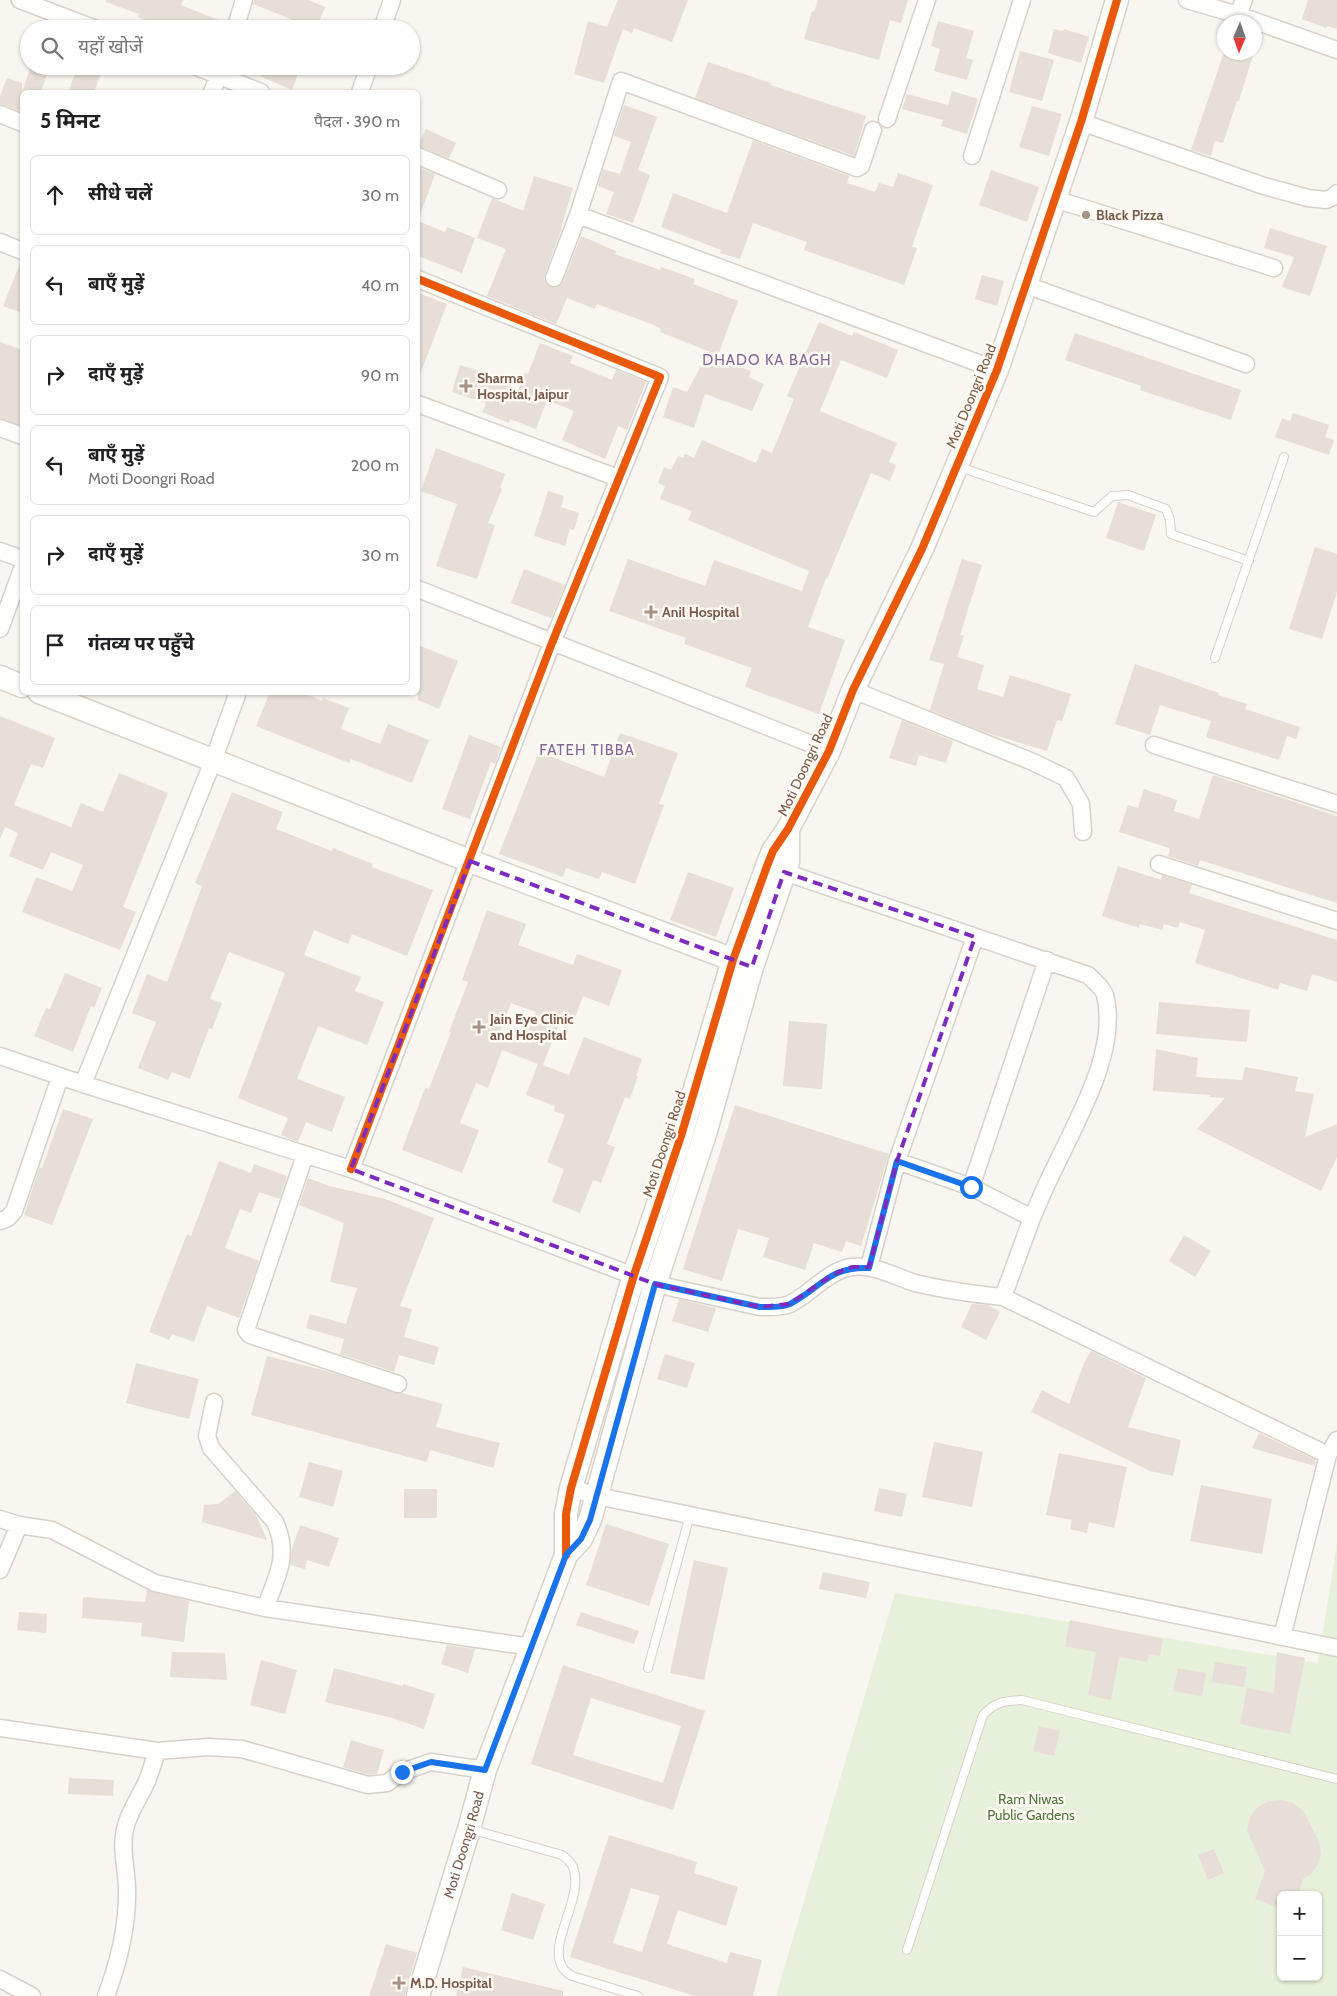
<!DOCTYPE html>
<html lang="hi">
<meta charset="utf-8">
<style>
:root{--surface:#fff;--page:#f6f6f6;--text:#202124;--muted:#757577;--line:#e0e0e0}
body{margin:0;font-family:Cabin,"Noto Sans Devanagari",sans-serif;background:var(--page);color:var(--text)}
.controls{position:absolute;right:15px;bottom:15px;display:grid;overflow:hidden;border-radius:8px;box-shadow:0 1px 4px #0004}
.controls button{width:45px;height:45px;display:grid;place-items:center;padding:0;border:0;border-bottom:1px solid var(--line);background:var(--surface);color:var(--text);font:25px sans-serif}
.compass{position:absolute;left:1217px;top:15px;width:45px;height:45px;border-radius:50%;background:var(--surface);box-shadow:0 1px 4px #0004;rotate:182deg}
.stop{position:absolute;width:15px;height:15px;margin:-11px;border:4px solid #1a73e8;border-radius:50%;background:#fff}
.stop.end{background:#1a73e8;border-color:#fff;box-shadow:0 1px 5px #0008}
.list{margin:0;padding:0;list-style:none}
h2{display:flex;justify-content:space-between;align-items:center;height:65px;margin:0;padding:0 20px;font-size:21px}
h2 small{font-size:16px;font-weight:400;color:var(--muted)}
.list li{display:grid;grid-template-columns:32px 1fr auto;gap:15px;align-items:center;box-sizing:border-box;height:80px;margin:0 10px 10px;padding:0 10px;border:1px solid var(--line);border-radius:8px}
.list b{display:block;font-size:19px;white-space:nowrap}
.list p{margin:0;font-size:16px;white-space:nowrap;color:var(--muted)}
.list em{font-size:16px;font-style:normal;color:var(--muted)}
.icon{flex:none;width:28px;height:28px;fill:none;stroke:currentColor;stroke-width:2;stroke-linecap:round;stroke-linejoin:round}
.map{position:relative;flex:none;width:1337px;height:1996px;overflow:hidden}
.search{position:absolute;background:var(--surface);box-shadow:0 1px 4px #0004;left:20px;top:20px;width:400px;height:55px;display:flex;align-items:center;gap:12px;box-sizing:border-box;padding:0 18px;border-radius:28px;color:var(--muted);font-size:19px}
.panel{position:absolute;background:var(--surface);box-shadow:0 1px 4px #0004;left:20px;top:90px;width:400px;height:605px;border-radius:8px}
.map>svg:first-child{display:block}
.green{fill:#e7f0db;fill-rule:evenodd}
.building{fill:#e6ded7;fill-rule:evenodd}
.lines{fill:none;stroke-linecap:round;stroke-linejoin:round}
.lane-casing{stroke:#d7d1cb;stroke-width:10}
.street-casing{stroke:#d7d1cb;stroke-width:19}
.secondary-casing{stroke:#d9d2cb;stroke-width:25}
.lane{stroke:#fefefd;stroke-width:8}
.street{stroke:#fefefd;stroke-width:16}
.secondary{stroke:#fefefd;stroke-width:22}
.cycleway-casing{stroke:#fffaf3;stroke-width:11}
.cycleway{stroke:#e8590c;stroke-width:8}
.route{stroke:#1a73e8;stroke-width:6}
.marked{fill:none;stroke:#7b2cbf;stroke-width:4;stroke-dasharray:10 6;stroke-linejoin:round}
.poi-dot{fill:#a69286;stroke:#fffaf3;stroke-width:2}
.labels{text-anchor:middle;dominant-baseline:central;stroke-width:5;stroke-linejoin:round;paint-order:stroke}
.poi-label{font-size:14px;font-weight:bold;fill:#7a5c4d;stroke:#fffaf3;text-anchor:start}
.street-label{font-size:14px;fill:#7a5c4d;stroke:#fffaf3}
.park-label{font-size:14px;fill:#537a41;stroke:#fffaf3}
.neighbourhood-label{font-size:15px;letter-spacing:1px;fill:#846695;stroke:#fffaf3}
</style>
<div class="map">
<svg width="1337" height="1996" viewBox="0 0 1337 1996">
<rect width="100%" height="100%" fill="#f9f5f0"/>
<path class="green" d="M1337,1543V1996H776L895,1593L1318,1663ZM1281,1895H1318V1977H1281Z"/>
<path class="building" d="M106,0H183L181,5L226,23L225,29H168L138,17L139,14L106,2Z
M254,0H308L325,7L316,29L253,4Z
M618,0H688L672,42L634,28L632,33L623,29L604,83L574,74L588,21L607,27Z
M818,0H908L901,23L890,20L879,60L804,39L812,11L814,12Z
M1308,0H1337V29L1327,26L1326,28L1302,19Z
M938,21L974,31L966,58L973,60L967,80L934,71L940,49L931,46Z
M1054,29L1063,31L1064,29L1089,37L1081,63L1048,53Z
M1020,51L1054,60L1042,101L1009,92Z
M1224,52H1254L1239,101H1237L1223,143L1215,141L1211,156L1191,150Z
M708,62L771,83L770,85L866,116L854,156L695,98Z
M31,66H50L41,92H22V112L0,104V96L7,78L22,83V92Z
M78,66H104L94,92H68Z
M265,66H301L292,90L260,76Z
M952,91L978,99L967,134L941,126L943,120L902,109L907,94L948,105Z
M624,105L657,117L638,170L650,175L633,223L606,214L614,192L598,186L603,169L620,174L631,142L614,136Z
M1032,106L1062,114L1049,156L1019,147Z
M426,129L456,143L449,158L418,146Z
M753,140L849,176L847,183L875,192L879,183L893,187L898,173L933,185L912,247L917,248L904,285L804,250L807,242L753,223L740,259L720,253L721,250L661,227L673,193L727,213Z
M420,168L435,174L419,218H418V175Z
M991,170L1039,187L1027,222L979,205Z
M534,176L573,188L561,228H562L545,274L544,280L547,285L556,288L563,282L581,236L616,251L615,254L660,270L661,267L695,279L693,284L738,301L718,355L660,332L661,329L654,325L597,304L595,309L567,298L556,324L487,296L506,249L477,238L492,198L523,211Z
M418,221L445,232L447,227L475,238L462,273L418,256Z
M1270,228L1327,246L1310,296L1282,287L1294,257L1264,248Z
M21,261H22V313L3,306Z
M982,275L1004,281L997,306L975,299Z
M418,293L447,304L419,377H418Z
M819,322L852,336L854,332L898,350L887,378L841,360L820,411L897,443L889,462L896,465L890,481L871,473L827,579L826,578L808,627L845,640L819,714L745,687L752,668L684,644L686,638L609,611L628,559L705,586L714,560L802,591L809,571L688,520L692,511L660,499L665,486L658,483L664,467L671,470L678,456L683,458L685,454L694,458L702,440L756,463L762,449L772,453L794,399L787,396Z
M1075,333L1241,390L1231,420L1140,390L1141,386L1065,360Z
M0,342L22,350V426L0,418Z
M540,343L573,356L570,363L612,380L616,370L646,382L627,430L618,426L605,459L562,440L574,411L547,400L536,429L510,419L509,423L482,412L486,403L452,392L460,365L483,372L481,376L518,390L525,373L528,374Z
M707,354L751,371L749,377L764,384L752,411L705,394L694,428L663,417L673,387L687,392Z
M1293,413L1329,425L1325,437L1334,440L1329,455L1275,437L1282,418L1290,421Z
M436,448L505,474L500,488L502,489L488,523L495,525L477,579L436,566L457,504L421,491Z
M548,491L564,496L561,507L579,513L574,530L570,529L565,546L534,536Z
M1118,502L1156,515L1144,551L1106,538Z
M1315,547L1337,554V592L1322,639L1289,629Z
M962,559L982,565L960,635L964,636L957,657L984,665L977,689L1003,697L1010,675L1071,694L1062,721L1057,720L1047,751L984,732L930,710L944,664L929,660Z
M524,569L565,585L551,618L511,603Z
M418,645L458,661L439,709L418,700Z
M1135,664L1219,693L1218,695L1247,704L1245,709L1300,727L1296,739L1287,736L1279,760L1206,737L1211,721L1160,705L1150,735L1115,724Z
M270,692H301L322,701L323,698L349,708L341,729L380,744L388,724L429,740L412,783L351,759L349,763L256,726Z
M0,716L55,738L43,768L31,764L14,805L71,827L81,803L103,812L119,773L168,793L123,907L136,912L120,950L22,912L36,877L72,891L83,865L51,852L43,870L9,856L18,833L5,827L0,839Z
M902,720L953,741L946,763L919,755L916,766L889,758Z
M620,733L678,753L659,804L664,805L635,884L602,872L599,879L566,868L563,877L499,854L539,752L604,777Z
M469,735L501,747L495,764L491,762L470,819L442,809Z
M1213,775L1337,816V903L1200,860L1198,866L1168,856L1170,849L1169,848L1119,832L1128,805L1138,808L1144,789L1177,800L1174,811L1199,819Z
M232,792L283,812L276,829L332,851L333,848L373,864L372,867L433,890L407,956L352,934L348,944L314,930L304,955L361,977L355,991L384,1002L367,1045L318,1026L297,1079L345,1097L332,1132L306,1122L298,1142L281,1135L288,1118L238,1098L285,973L229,952L210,999L222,1003L212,1029L209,1028L190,1079L172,1072L168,1080L138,1068L156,1022L132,1013L147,974L167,982L202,886L195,883Z
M1118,866L1161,880L1162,875L1192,885L1189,893L1337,940V982L1312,974L1307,991L1280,983L1278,990L1195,963L1205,930L1180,922L1178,928L1164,924L1162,930L1140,924L1139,928L1102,916Z
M688,872L734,888L716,937L670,920Z
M487,910L526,924L518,945L573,965L577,954L622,970L609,1006L583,996L573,1023L561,1019L543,1065L569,1075L584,1037L642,1059L636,1076H638L630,1099L625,1097L607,1144L615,1147L601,1183L593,1180L580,1213L552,1202L564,1169L547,1162L565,1115L554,1111L555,1106L526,1095L538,1064L502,1050L488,1088L476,1083L460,1123L479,1130L462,1173L402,1150L425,1088L429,1089L451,1032H449L468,982L462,980ZM511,1003L536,1012L523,1043L499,1034Z
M65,973L102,988L94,1008L91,1006L73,1052L34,1036L46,1008L50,1009Z
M1159,1002L1250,1010L1247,1042L1156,1034Z
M789,1021L827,1024L822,1089L783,1086Z
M1156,1049L1198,1058L1196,1077L1242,1080L1245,1067L1298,1077L1295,1091L1314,1094L1305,1137L1337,1124V1157L1321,1191L1197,1129L1225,1098L1210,1097V1095L1153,1091Z
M735,1105L889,1154L861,1246L846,1241L842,1252L814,1243L805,1270L763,1257L769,1238L738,1229L722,1281L683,1269Z
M63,1109L93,1119L52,1225L24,1215L39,1168H42Z
M219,1161L251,1173L254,1164L287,1176L280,1199L259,1192L251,1213L240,1209L225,1248L259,1261L239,1318L207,1306L194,1342L172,1334L169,1340L149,1332L187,1234L191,1236Z
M308,1178L329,1186L385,1199L434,1218L400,1306L412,1309L404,1337L439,1347L434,1365L399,1355L394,1372L340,1354L344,1339L306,1328L310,1314L346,1324L357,1288L330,1282L344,1223L299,1205Z
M1184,1235L1211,1251L1195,1277L1169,1261Z
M679,1299L716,1308L708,1332L672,1321Z
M972,1304L988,1305L1000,1312L986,1340L961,1327Z
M1091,1351L1146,1378L1128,1427L1181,1440L1173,1476L1150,1471L1031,1412L1042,1390L1069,1404L1084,1363Z
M665,1354L695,1363L687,1388L657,1379Z
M267,1356L334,1373L395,1393H402L443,1404L436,1427L500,1443L493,1468L430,1450L427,1462L251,1415Z
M136,1363L199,1379L189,1419L126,1403Z
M1259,1433L1316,1460L1315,1466L1252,1448Z
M934,1442L983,1452L972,1507L922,1497Z
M1059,1453L1127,1467L1114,1528L1089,1522L1087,1533L1070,1529L1072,1520L1046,1515Z
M309,1462L343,1471L333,1507L299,1497Z
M1201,1485L1272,1499L1262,1554L1190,1541Z
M879,1488L907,1494L902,1517L874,1511Z
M404,1489H437V1518H404Z
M235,1491L256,1515L267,1540L202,1522L204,1505L218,1504Z
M606,1524L669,1544L649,1606L586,1585Z
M300,1525L339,1538L329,1567L307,1560L305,1569L290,1565L292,1549Z
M694,1560L728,1568L704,1680L670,1673Z
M823,1572L870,1582L866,1598L819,1589Z
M147,1590L189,1601L184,1642L141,1636L142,1623L82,1618L83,1597L145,1602Z
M19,1612L47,1614L46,1633L17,1630Z
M581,1612L639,1631L634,1644L576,1625Z
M1070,1620L1163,1639L1160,1656L1149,1654L1147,1662L1119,1657L1111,1700L1088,1695L1096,1652L1065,1646Z
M447,1645L475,1649L468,1673L441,1664Z
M172,1652L225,1653L227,1680L170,1677Z
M1277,1652L1305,1658L1290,1734L1240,1724L1247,1688L1274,1693Z
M261,1660L297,1670L285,1714L250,1705Z
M1215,1662L1247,1667L1244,1687L1212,1682Z
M563,1665L705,1711L673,1810L531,1764ZM591,1698L681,1726L663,1783L573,1755Z
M334,1668L403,1686V1684L435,1694L424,1729L392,1718L325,1702Z
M1178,1668L1206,1673L1202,1696L1173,1691Z
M1039,1726L1060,1731L1054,1756L1033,1751Z
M351,1740L384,1750L377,1774L369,1775L343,1767Z
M69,1778L114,1780L113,1796L68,1794Z
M1281,1800L1293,1803L1303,1811L1319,1841L1321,1854L1317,1866L1310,1875L1303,1879L1298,1895H1281V1909L1255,1899L1265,1871L1247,1830L1250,1817L1258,1807L1269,1801Z
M609,1835L697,1862L694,1873L738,1887L726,1926L678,1910L667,1944L727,1963L730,1952L762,1960L753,1996H695L570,1957ZM631,1888L660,1896L642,1952L613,1943Z
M1214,1849L1224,1873L1208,1880L1198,1855Z
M512,1893L545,1904L533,1940L501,1930Z
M386,1944L417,1953L405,1996H369Z
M463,1967L563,1991V1996H456Z"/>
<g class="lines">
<defs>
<path id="lane" d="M959,467L1094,512L1112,496L1128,495L1166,509L1170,520L1171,534L1249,561
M1215,658L1284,457
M648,1668L690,1515
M470,1829L562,1855C566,1858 571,1863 573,1867C584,1896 552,1936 560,1962C562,1969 566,1972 572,1976L638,1996
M907,1950L983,1715C997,1701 1004,1701 1022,1700L1337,1779"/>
<path id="street" d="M20,0L96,29
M1187,0L1238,15L1337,50
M1238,15L1244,0
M235,29L244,0
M382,29L392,0
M194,66L261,92
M212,92L222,67
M360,92L369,66
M0,114L22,123
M887,119L927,0
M1081,122L1264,186L1308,198L1326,200L1335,196L1337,193
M873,130L861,166L857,168L621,81L578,215L997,370
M418,156L498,190
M972,156L1022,0
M1055,199L1274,268
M0,242L22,251
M554,278L578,215
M1026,285L1246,364
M418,404L618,478
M0,428L22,436
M0,551L22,559
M418,589L829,751
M0,629L22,569
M853,690L1033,762L1066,778L1081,804L1083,832
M1154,745L1337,804
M1159,864L1337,921
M775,869L1088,975C1093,980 1103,988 1105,995C1119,1049 1078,1118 1056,1165C1047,1182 1040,1200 1032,1218
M975,937L897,1161L971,1187L1047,960
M0,1056L83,1084L351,1169L655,1284L760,1307C770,1307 780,1308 790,1304C811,1294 828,1270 852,1267C873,1264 896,1277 915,1283C944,1290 973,1294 1003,1297
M83,1084L213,761L238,692
M305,1155L246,1330L250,1335L398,1384
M351,1169L552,643L660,377L418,279
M971,1187L1032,1218L1003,1297L1328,1455
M0,1221L8,1218L14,1211L60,1077
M869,1267L897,1161
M214,1402L207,1436L211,1448L275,1522C290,1555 277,1577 265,1608
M571,1488L597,1496L1337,1648
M0,1519L19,1525L52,1530L155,1583L265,1608L531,1647
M0,1570L19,1525
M1282,1637L1328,1455L1337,1440
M0,1728L157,1751L208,1747L242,1749L368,1785L387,1783L402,1772L431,1762L485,1770
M0,1979L32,1996
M106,1996C118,1964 127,1929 127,1895C128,1873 120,1851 125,1829C129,1811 140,1797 147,1781C151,1771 154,1761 157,1751"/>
<g id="secondary">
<path d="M0,677L22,686"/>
<path d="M39,692L470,861L747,965"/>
<path d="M566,1555V1514L571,1488L634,1275L681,1136L733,960L767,866L773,851L788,829L829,751L853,690L922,549L997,370L1081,122L1117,0"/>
<path id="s1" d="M418,1996L469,1829L485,1770L566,1555L581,1539L590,1520L655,1284L705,1134L752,967L788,862V829"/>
</g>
</defs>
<use href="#lane" class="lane-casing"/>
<use href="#street" class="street-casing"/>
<use href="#secondary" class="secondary-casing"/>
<use href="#lane" class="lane"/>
<use href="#street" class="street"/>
<use href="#secondary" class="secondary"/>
<defs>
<path id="cycleway" d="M351,1169L552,643L660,377L418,279
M566,1555V1514L571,1488L634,1275L681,1136L733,960L767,866L773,851L788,829L829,751L853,690L922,549L997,370L1081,122L1117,0"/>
</defs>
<use href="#cycleway" class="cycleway-casing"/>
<use href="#cycleway" class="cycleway"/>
</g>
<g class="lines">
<path class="route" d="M402,1772L431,1762L485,1770L566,1555L581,1539L590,1520L655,1284L760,1307C770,1307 780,1308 790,1304C821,1288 829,1266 869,1268L897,1161L971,1187"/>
</g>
<path class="marked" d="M470,861L752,967L784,872L975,937L897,1161L869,1267H852L834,1274L789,1304L760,1307L655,1284L351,1169Z"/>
<g class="poi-dot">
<circle cx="1086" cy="215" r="5"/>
<path d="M463.5 378.5h5v5h5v5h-5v5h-5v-5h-5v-5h5z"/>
<path d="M648.5 604.5h5v5h5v5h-5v5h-5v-5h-5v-5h5z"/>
<path d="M476.5 1019.5h5v5h5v5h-5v5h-5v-5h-5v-5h5z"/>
<path d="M396.5 1975.5h5v5h5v5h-5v5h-5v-5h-5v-5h5z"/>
</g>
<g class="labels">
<g class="poi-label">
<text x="1096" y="215">Black Pizza</text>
<text x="477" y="378">Sharma<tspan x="477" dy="16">Hospital, Jaipur</tspan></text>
<text x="662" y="612">Anil Hospital</text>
<text x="490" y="1019">Jain Eye Clinic<tspan x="490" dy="16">and Hospital</tspan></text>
<text x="410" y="1983">M.D. Hospital</text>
</g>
<g class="street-label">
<text transform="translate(971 396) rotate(-68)">Moti Doongri Road</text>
<text transform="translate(805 765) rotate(-65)">Moti Doongri Road</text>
<text transform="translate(664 1144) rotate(-72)">Moti Doongri Road</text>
<text stroke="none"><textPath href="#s1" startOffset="158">Moti Doongri Road</textPath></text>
</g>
<g class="park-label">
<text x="1031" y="1799">Ram Niwas<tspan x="1031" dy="16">Public Gardens</tspan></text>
</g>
<g class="neighbourhood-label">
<text x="767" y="360">DHADO KA BAGH</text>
<text x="587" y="750">FATEH TIBBA</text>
</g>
</g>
</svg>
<div class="controls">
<button>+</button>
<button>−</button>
</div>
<svg class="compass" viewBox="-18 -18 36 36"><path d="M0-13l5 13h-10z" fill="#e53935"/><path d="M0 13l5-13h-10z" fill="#757577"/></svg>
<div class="stop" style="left:971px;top:1187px"></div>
<div class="stop end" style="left:402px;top:1772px"></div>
<div class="search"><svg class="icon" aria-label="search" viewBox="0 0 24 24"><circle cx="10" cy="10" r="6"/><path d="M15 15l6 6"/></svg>यहाँ खोजें</div>
<section class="panel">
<h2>5 मिनट<small>पैदल · 390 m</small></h2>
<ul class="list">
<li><svg class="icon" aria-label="ahead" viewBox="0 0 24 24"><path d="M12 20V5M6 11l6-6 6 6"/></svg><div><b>सीधे चलें</b></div><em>30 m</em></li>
<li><svg class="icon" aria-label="left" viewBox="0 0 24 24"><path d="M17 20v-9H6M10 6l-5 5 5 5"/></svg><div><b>बाएँ मुड़ें</b></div><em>40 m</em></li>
<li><svg class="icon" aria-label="right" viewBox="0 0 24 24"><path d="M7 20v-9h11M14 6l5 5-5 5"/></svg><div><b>दाएँ मुड़ें</b></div><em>90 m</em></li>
<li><svg class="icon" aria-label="left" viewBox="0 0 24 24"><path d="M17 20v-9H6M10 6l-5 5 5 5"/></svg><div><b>बाएँ मुड़ें</b><p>Moti Doongri Road</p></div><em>200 m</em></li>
<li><svg class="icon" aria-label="right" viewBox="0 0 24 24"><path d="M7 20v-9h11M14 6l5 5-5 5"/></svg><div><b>दाएँ मुड़ें</b></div><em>30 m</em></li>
<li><svg class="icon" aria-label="arrive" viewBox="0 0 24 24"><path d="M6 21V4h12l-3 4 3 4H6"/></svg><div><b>गंतव्य पर पहुँचे</b></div></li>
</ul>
</section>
</div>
